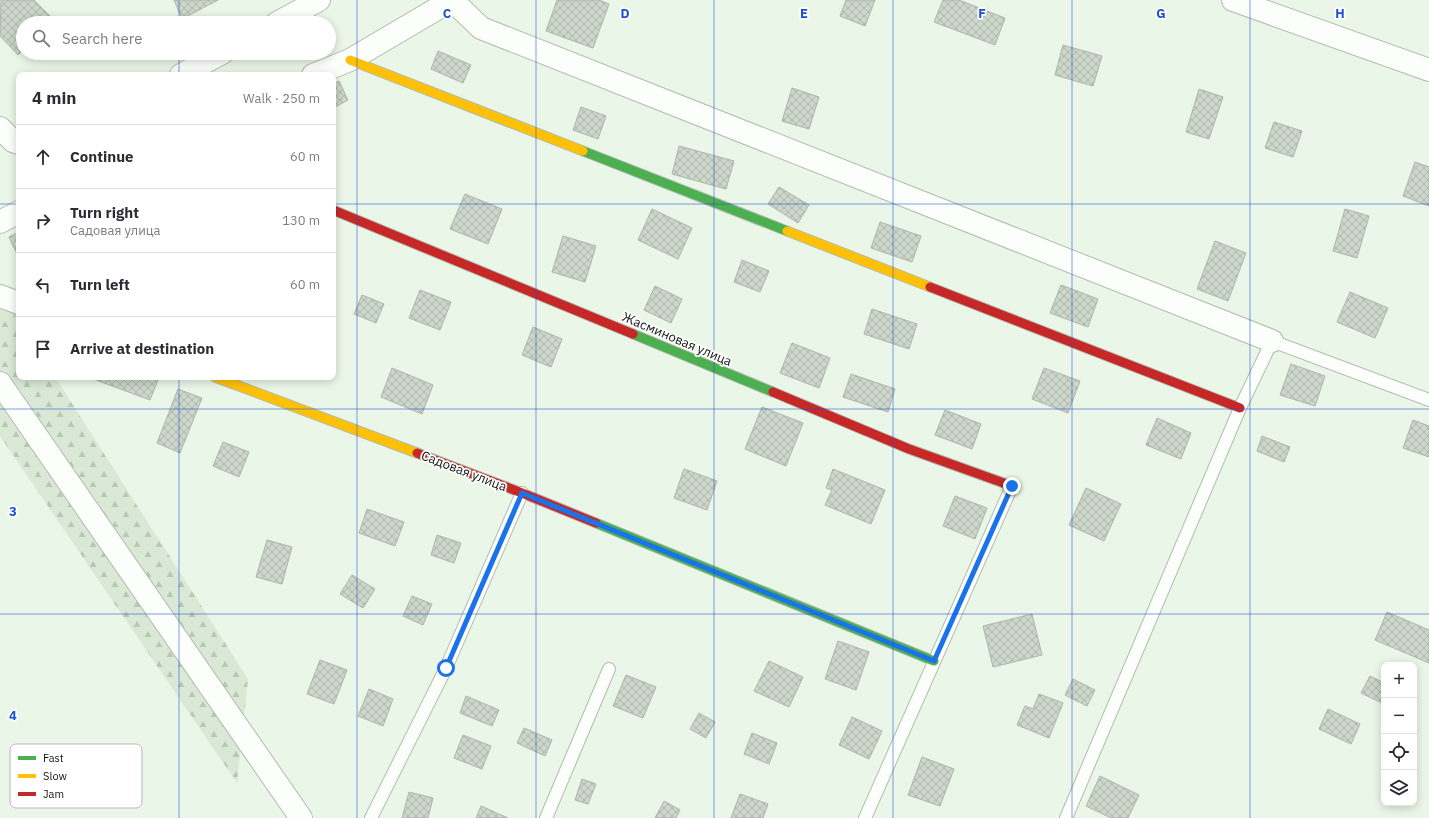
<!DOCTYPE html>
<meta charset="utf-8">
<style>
:root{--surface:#fff;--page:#f7f7f7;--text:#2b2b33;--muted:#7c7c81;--line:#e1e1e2}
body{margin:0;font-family:"IBM Plex Sans",sans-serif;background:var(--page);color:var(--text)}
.controls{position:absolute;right:12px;bottom:12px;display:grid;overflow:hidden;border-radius:8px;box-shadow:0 2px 10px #0003}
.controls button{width:36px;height:36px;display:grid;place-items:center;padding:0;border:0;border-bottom:1px solid var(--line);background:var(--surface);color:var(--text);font:20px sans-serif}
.stop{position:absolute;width:12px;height:12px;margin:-9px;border:3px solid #1a73e8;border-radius:50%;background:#fff}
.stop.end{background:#1a73e8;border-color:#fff;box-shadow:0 1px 4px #0008}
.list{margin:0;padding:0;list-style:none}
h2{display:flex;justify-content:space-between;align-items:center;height:52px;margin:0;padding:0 16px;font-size:17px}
h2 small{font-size:13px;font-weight:400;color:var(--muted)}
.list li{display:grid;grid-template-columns:26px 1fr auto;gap:12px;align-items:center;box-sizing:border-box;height:64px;padding:0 16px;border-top:1px solid var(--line)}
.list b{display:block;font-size:15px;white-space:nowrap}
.list p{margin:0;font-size:13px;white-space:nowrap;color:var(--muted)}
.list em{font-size:13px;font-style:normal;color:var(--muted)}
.icon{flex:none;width:22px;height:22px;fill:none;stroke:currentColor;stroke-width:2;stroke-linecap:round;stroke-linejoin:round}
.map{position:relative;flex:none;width:1429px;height:818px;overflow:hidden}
.search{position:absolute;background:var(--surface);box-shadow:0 2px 10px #0003;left:16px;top:16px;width:320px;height:44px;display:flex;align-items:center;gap:10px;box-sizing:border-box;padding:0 14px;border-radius:22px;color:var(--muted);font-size:15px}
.panel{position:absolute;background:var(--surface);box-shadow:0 2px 10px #0003;left:16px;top:72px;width:320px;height:308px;border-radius:8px}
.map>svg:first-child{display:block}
.forest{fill:url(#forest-firs)}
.building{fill:url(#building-cross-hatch);stroke:#acb5a9}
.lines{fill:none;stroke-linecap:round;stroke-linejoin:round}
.lane-casing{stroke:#b2bbaf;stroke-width:14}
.street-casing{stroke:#b2bbaf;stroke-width:24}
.fast-casing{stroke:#b2bbaf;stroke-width:11}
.slow-casing{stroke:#b2bbaf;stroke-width:11}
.jam-casing{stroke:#b2bbaf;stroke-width:11}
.lane{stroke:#fcfefb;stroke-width:12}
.street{stroke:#fcfefb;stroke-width:22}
.fast{stroke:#4caf50;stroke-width:9}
.slow{stroke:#ffc107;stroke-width:9}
.jam{stroke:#c62828;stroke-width:9}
.route{stroke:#1a73e8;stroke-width:5}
.grid{fill:none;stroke:#1d4ed8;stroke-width:1;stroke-opacity:0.55}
.labels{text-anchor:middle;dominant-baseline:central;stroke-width:3.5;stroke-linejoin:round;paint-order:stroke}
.street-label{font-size:13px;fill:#10170e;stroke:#fff}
.key{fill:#fff;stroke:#b7b9b7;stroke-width:1}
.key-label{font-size:11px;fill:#10170e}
.grid-label{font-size:13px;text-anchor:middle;font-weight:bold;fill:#1d4ed8;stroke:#fff;stroke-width:3.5;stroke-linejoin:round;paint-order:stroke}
</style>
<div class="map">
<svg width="1429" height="818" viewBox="0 0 1429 818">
<defs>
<pattern id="forest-firs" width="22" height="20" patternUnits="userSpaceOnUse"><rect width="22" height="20" fill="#dae9d5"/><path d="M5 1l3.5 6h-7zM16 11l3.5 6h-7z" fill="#bac7b6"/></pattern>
<pattern id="building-cross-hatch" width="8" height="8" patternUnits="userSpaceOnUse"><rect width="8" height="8" fill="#ccd6ca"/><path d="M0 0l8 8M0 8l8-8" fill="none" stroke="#aeb7ac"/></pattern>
</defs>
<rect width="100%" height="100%" fill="#eaf6e7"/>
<path class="forest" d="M7,302L19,321V377H55L248,679L237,783L0,436V305Z"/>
<path class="building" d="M1,0H34L53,19L49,23H23V50L18,55L0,36Z
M174,0H218L182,19Z
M557,0H599L609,4L593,48L546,31Z
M846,0H875L865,26L840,16Z
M943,0H959L1005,18L995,45L934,22Z
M1063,45L1102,56L1093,86L1055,75Z
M438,51L471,65L463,83L431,69Z
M339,81L348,100L333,108V84Z
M792,88L819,97L809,129L782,121Z
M1199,89L1223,97L1209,139L1186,132Z
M581,107L606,116L598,139L573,130Z
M1274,122L1302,131L1293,157L1265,148Z
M679,146L734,161L726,189L672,174Z
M1415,162L1429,167V206L1403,196Z
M779,187L809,205L798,223L768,204Z
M465,194L502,209L488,244L450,229Z
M652,209L692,228L678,259L638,240Z
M1345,209L1369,216L1357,258L1333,251Z
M880,222L921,236L912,262L871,248Z
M19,232V258L9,237Z
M563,236L596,246L585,282L552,272Z
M1215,241L1246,253L1228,301L1197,289Z
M742,260L769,271L760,292L734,282Z
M1061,285L1098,299L1088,327L1050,313Z
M655,286L682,299L671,323L644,310Z
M420,290L451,302L440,330L409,318Z
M1350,292L1388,308L1375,338L1337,322Z
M362,295L384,304L376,323L354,314Z
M872,309L917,324L909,349L864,334Z
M533,327L562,339L551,367L522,355Z
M792,343L830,358L819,388L780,373Z
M1291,364L1325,376L1315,406L1280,395Z
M392,368L433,385L422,414L381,397Z
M1044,368L1080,381L1068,413L1032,399Z
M851,374L895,389L888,412L843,397Z
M88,377H159L150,400Z
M178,389L202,398L180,453L157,443Z
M762,407L803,423L786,466L745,449Z
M945,410L981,424L972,449L935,435Z
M1157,418L1191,433L1181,459L1146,445Z
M1413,420L1429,426V457L1403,448Z
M1262,436L1290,447L1284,462L1257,451Z
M223,442L249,452L239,477L213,466Z
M684,469L717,481L707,510L674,498Z
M833,469L885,490L871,524L825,505L832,490L826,488Z
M1086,488L1121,504L1104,541L1069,525Z
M955,496L987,508L975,539L943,526Z
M367,509L404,522L395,546L359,533Z
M437,535L461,543L454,563L431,555Z
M267,540L292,547L282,584L256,577Z
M352,575L375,589L363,608L340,594Z
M412,596L432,604L423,625L403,616Z
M1387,612L1429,630V663L1375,640Z
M1032,614L1042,655L993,667L983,626Z
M838,641L869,652L856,690L825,679Z
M320,660L347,670L334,704L307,694Z
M769,661L803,677L789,707L754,691Z
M626,675L656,687L643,718L613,706Z
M1370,676L1384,683V704L1361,693Z
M1073,679L1095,690L1087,706L1065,695Z
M369,689L393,699L383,726L358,716Z
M1039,694L1063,703L1049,738L1017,725L1025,706L1033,709Z
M466,696L499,710L492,726L460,713Z
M1328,709L1360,724L1351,744L1319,729Z
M699,713L715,722L706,738L690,729Z
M852,717L882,731L869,759L839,745Z
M524,728L552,740L545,756L517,743Z
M752,733L777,743L769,764L744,754Z
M463,735L491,746L482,769L454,758Z
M922,757L954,769L940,806L908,795Z
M1100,776L1139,795L1128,818H1111L1086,806Z
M582,779L596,784L588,804L575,800Z
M409,792L433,798L428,818H402Z
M740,794L768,804L763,818H731Z
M664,801L680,810L676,818H655Z
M481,806L508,818H476Z"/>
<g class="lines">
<defs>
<path id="lane" d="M371,818L446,668L522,493
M546,818L609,669
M865,818L1012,486
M1066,818L1240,408L1272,341L1429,400"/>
<path id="street" d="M452,0L481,28L1272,341
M1233,0L1429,70
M277,23L319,0
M181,75L222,53
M313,75L350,60L452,0
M0,128L13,141L19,143
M0,222L19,212
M0,296L19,303
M0,383L301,818"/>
<path id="fast" d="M583,151L787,231
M633,334L773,392
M596,523L934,661"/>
<path id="slow" d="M350,60L583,151
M787,231L930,287
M215,377L417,453"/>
<path id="jam" d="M333,210L633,334
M930,287L1240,408
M773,392L909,449L1012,486
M417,453L522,493L596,523"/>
</defs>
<use href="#lane" class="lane-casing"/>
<use href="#street" class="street-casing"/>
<use href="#fast" class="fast-casing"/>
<use href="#slow" class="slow-casing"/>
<use href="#jam" class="jam-casing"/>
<use href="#lane" class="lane"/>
<use href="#street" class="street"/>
<use href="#fast" class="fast"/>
<use href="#slow" class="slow"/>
<use href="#jam" class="jam"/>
</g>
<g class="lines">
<path class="route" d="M446,668L522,493L934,661L1012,486"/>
</g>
<path class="grid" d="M179,0V23M357,0V818M536,0V818M714,0V818M893,0V818M1072,0V818M1250,0V818M179,53V75M0,204H19M333,204H1429M179,377V818M0,409H1429M0,614H1429"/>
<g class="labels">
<g class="street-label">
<text transform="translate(677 339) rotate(23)">Жасминовая улица</text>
<text transform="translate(464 471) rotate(21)">Садовая улица</text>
</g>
</g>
<rect x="10" y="744" width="132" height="64" rx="6" class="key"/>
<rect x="18" y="756" width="18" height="4" fill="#4caf50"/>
<rect x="18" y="774" width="18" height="4" fill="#ffc107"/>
<rect x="18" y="792" width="18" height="4" fill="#c62828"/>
<g class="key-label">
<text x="43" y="762">Fast</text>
<text x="43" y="780">Slow</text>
<text x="43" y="798">Jam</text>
</g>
<g class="grid-label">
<text x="447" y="18">C</text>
<text x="625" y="18">D</text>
<text x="804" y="18">E</text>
<text x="982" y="18">F</text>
<text x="1161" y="18">G</text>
<text x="1340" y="18">H</text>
<text x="13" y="516">3</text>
<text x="13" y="720">4</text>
</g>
</svg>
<div class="controls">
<button>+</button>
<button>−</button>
<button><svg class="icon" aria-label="locate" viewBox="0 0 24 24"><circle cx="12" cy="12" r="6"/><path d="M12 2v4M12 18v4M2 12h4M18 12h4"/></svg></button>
<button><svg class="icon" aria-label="layers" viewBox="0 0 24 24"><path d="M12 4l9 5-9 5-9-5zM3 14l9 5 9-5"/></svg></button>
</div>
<div class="stop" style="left:446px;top:668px"></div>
<div class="stop end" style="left:1012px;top:486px"></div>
<div class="search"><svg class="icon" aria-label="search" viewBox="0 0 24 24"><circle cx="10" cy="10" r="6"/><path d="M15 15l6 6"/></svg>Search here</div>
<section class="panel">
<h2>4 min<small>Walk · 250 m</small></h2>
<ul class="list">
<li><svg class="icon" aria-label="ahead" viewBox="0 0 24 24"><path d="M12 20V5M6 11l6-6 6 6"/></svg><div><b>Continue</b></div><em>60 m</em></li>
<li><svg class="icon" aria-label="right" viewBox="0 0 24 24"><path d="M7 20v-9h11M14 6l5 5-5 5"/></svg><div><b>Turn right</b><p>Садовая улица</p></div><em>130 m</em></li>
<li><svg class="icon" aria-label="left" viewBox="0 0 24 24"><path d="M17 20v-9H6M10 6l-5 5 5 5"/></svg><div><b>Turn left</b></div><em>60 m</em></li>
<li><svg class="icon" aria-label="arrive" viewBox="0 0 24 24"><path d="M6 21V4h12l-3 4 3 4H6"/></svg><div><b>Arrive at destination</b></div></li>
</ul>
</section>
</div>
